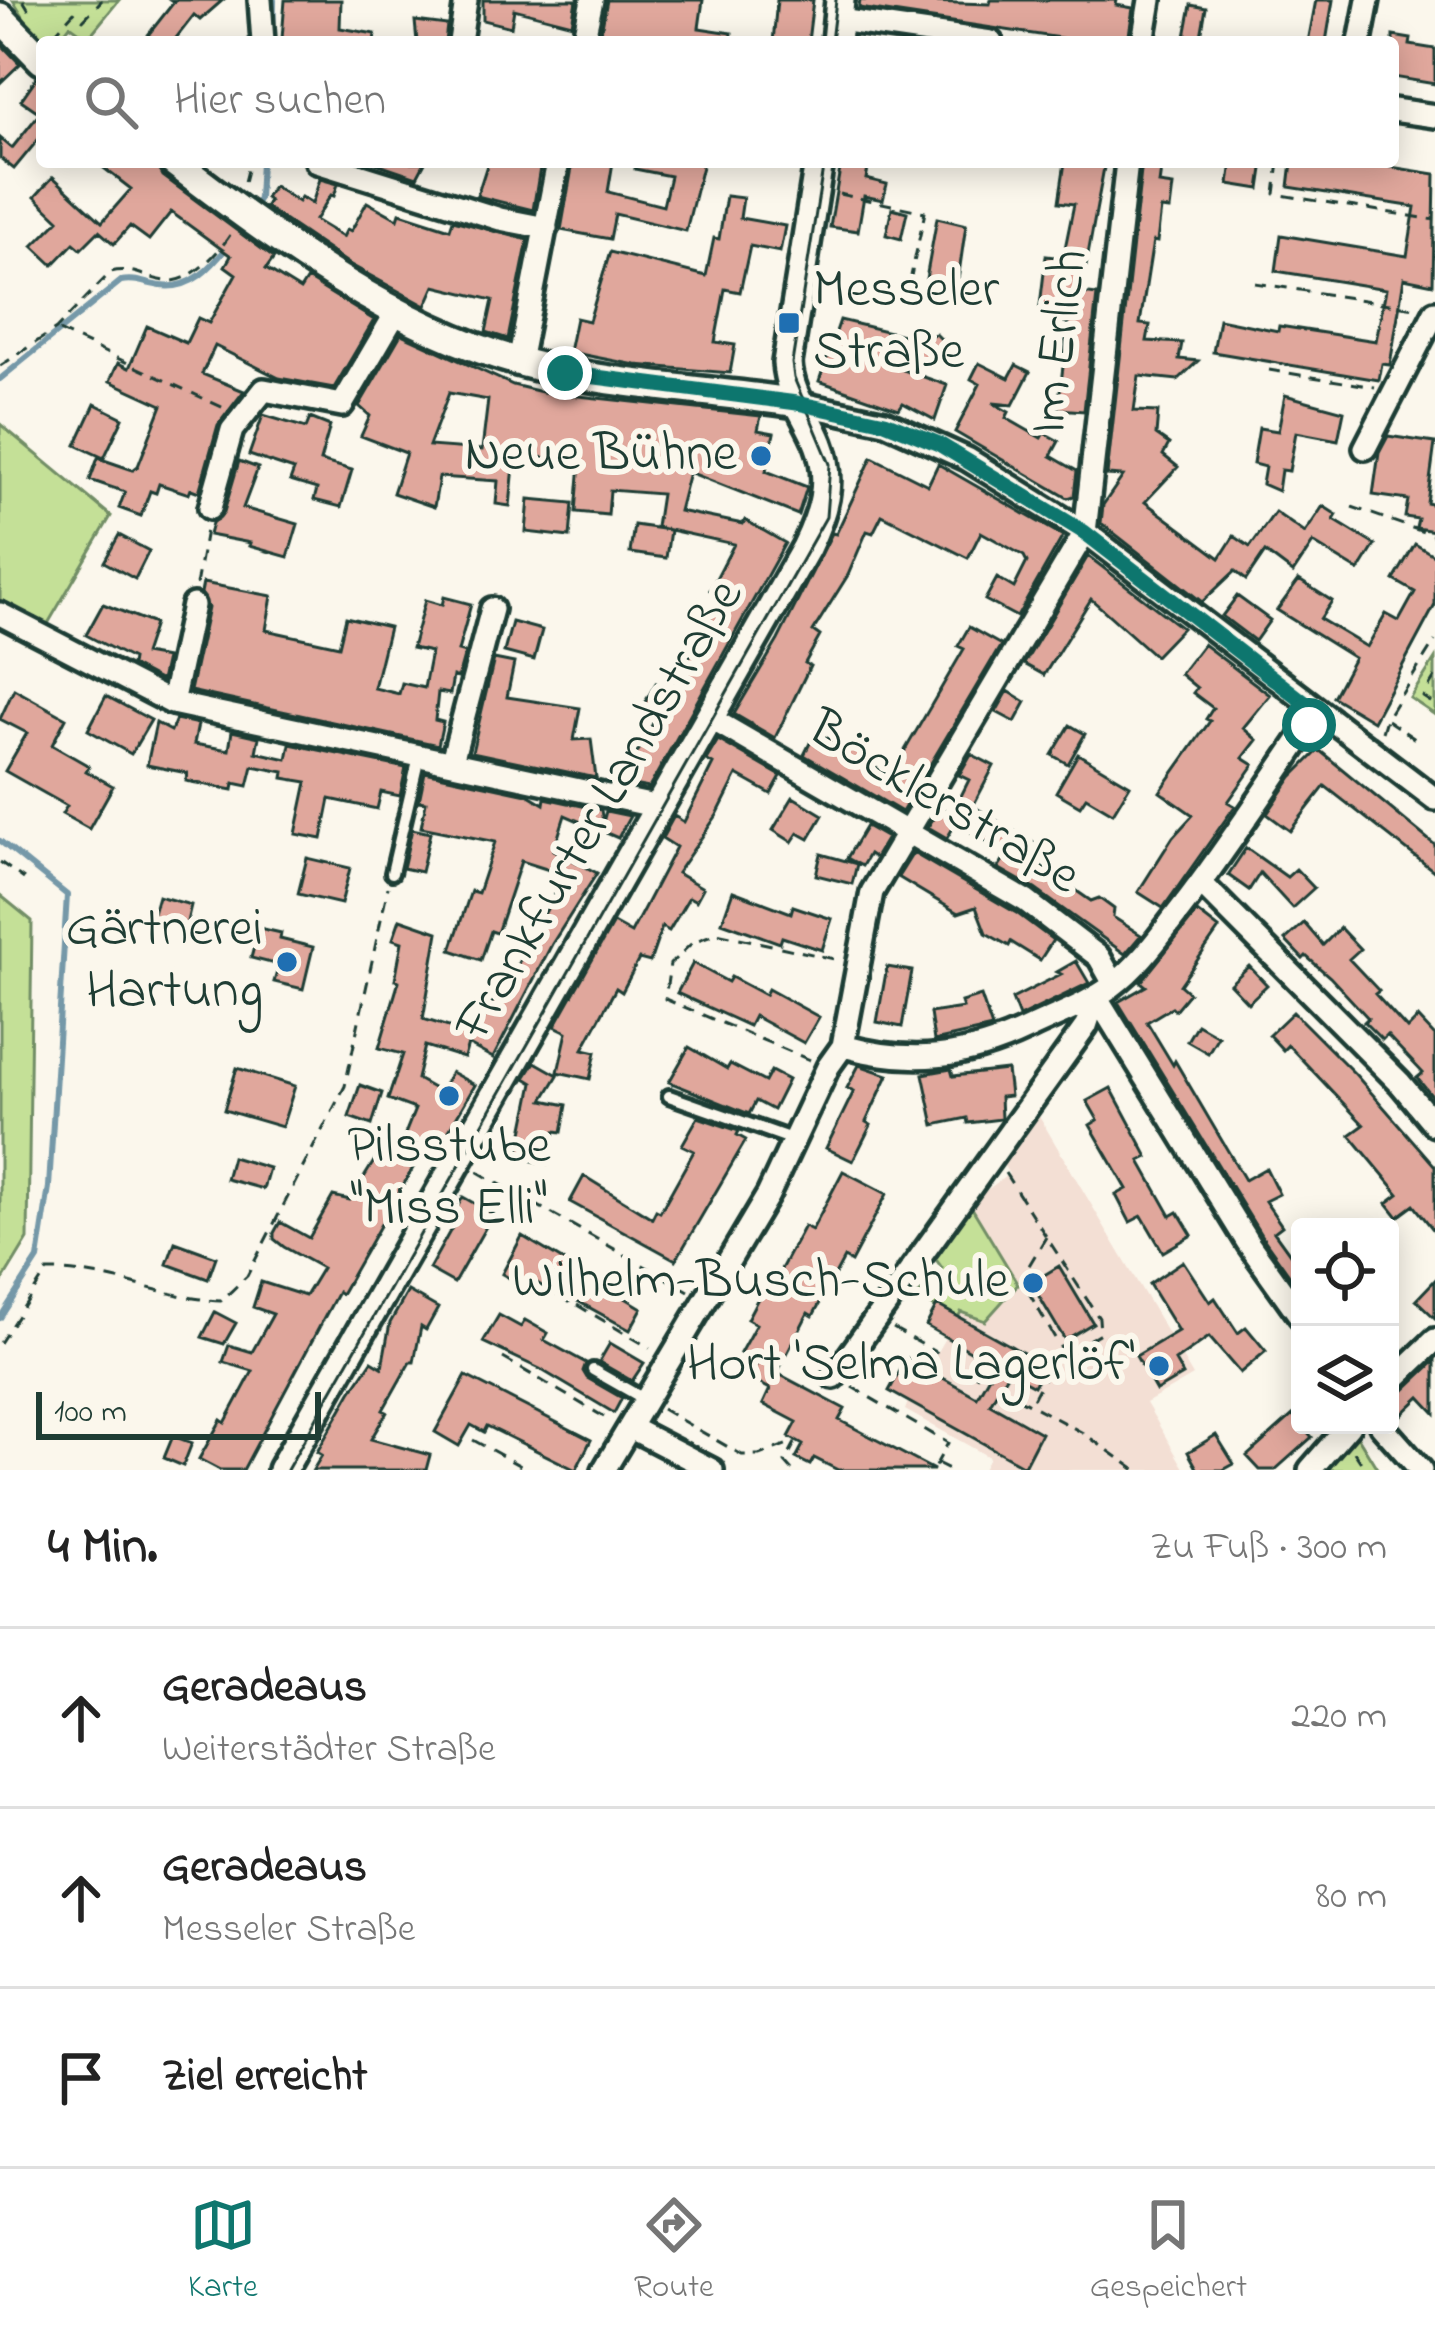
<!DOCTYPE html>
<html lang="de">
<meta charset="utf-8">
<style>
:root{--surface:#fff;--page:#f6f6f6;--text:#222;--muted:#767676;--line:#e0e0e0;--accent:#0f766e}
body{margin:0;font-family:"Indie Flower",sans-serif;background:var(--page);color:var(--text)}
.controls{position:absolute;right:36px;bottom:36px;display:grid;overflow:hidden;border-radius:12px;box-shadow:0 6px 30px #0003}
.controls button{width:108px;height:108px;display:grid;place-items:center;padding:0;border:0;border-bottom:3px solid var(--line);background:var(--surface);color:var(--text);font:60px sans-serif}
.scale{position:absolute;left:36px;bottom:30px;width:285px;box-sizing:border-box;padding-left:12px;border:6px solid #1f3d34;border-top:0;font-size:33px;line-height:42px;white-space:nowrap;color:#1f3d34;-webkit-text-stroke:9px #fbf7ec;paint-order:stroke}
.stop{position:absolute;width:36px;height:36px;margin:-27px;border:9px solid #0f766e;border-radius:50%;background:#fff}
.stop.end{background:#0f766e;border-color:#fff;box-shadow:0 3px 12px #0008}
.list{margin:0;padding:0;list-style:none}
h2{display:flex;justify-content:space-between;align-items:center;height:156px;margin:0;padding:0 48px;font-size:51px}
h2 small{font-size:39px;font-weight:400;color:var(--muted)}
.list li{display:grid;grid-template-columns:78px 1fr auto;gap:36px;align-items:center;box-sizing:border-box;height:180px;padding:0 48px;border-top:3px solid var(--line)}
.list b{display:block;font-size:45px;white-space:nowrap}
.list p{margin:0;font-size:39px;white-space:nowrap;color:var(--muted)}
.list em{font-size:39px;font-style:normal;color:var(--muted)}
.icon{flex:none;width:66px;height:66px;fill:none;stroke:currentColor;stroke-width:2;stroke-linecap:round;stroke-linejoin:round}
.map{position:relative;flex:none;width:1435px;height:1470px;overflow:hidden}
.search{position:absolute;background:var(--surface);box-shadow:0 6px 30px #0003;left:36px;right:36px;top:36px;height:132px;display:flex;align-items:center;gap:30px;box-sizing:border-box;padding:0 42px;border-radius:12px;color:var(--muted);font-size:45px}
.sheet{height:696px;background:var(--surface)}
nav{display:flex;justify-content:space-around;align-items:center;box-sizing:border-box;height:168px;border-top:3px solid var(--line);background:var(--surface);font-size:33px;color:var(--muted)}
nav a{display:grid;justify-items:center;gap:6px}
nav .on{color:var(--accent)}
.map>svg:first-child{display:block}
.built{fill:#f3dfd4}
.green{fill:#c4e097;stroke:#728e66;stroke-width:3}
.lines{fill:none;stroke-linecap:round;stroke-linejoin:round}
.stream{stroke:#7498a8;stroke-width:6}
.building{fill:#e0a79c;stroke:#1f3d34;stroke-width:3;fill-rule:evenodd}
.service-casing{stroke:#1f3d34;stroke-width:20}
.minor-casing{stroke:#1f3d34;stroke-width:30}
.tertiary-casing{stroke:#1f3d34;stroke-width:36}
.path{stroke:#1f3d34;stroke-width:3;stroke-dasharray:12 9;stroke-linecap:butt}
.service{stroke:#fbf7ec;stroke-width:10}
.minor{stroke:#fbf7ec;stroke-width:21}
.tertiary{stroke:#fbf7ec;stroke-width:27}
.tram{stroke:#1f3d34;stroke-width:3}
.route{stroke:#0f766e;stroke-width:15}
.poi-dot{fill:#1f6fb2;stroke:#fbf7ec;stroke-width:4.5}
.labels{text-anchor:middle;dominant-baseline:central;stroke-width:12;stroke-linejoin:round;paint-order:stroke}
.poi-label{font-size:54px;fill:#1f3d34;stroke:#fbf7ec;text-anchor:end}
.street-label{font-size:54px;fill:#1f3d34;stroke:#fbf7ec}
</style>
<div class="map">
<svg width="1435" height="1470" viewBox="0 0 1435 1470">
<rect width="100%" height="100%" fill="#fbf7ec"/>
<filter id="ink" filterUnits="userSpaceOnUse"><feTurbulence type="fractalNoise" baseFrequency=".00833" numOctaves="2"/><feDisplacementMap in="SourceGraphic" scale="24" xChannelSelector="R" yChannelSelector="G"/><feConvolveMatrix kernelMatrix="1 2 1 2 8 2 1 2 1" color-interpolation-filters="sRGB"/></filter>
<g filter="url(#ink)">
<path class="built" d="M1037,1113L1193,1376L1146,1403L1185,1470H983L989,1457L905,1410L908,1402L889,1391L907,1358L927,1369L945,1338L926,1326L937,1305L915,1299L942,1268L932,1254L980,1189L984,1192L1009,1174L1001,1161Z"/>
<path class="green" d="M13,0H119L88,38L70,25L60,38L56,36L42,46Z
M0,424L111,516L46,627L0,603Z
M1435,659V715L1410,698Z
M0,895L32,921L28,1239L0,1285Z
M969,1203L1018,1284L985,1321L961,1312L958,1317L915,1299L942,1268L932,1254Z
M1351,1426L1378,1470H1309Z"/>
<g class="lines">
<path class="stream" d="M273,42L274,0
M252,210L259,198L261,162
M0,379L121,281C135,278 146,284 161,286C191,290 211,268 228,246
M0,841L67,895L49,1187L38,1259L0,1318"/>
</g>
<path class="building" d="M171,0H223L200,20L194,15L173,42H157L148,35L174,2Z
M285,0H341L340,28L375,34L374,42L282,39Z
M483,0H576L572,24L514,9L511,27L483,20Z
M703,0L699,28L732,33L731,42H599L607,0Z
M777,0H813L808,42H773Z
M860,0L990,4L991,0H1117L1116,5L1133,8L1128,42H1087L859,8Z
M1316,0H1333L1326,42H1308Z
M1191,5L1206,8L1200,42H1184Z
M415,21L447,25L445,42H417Z
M1393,36L1411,39L1410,45L1435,49V84L1393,77Z
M0,43L20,64L0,83Z
M37,77L42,78V135L14,169L0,158V138L12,148L40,113L21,100Z
M96,162H156L163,176L274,258L266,269L300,290L307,279L374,320L334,388L279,378L215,346L202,374L244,391L218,425L199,492L191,489L189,494L159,484L156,493L150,491L141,516L119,508L125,492L90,480L98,458L133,470L138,466L162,405L110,381L118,363L129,368L147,326L186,343L198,318L209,323L236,274L225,266L231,256L171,212L149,240L130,226L114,244L99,231L81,249L74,243L53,265L33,246L59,220L35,197L53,177L102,222L131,189Z
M373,162H425L417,177Z
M488,162H541L533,210L477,196Z
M573,162H613L608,192L663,206L670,176L635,169L636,162H703L686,231L615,214L610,239L561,230Z
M1065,162H1105L1081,293L1097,295L1084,411L1058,409L1068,323L1039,314L1046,256L1063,258L1074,204L1059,202Z
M1142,162H1162L1159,184L1173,186L1170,210L1161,209L1157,242L1153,241L1140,324L1150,325L1147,341L1182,343L1179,359L1198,361L1178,380L1139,376L1134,411L1158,412L1156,435L1169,444L1163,455L1178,467L1145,502L1220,558L1234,536L1250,547L1275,512L1305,533L1323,506L1337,515L1334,520L1375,545L1359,571L1313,543L1293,573L1265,552L1246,580L1235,571L1202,602L1101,523L1103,505L1123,476L1107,475Z
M1232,162H1264L1260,189L1229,184Z
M1292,162H1359L1435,174L1433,284L1404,278L1390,365L1382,364L1379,380L1213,352L1219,319L1278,331L1279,326L1376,341L1386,289L1276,271L1281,235L1407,256L1415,207L1289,187Z
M841,163L868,169L866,179L887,184L883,200L864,196L858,231L830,227Z
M320,179L338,184L334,196L331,195L315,220L343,237L347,229L351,231L367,202L398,219L400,213L450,229L453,220L528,240L508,339L486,332L493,300L435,286L426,306L349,264L265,207L269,201L265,198L274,186L298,202L301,197L312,204Z
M726,196L743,198L740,218L785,226L780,252L750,246L740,292L725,289L715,342L735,345L730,373L636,365L569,352L576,318L589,321L610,252L706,276L714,238L719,239Z
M892,208L907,212L901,239L886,235Z
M937,218L966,225L957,287L926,279Z
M840,320L915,338L936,334L943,341V352L938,358L895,367L947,385L935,420L903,403L899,409L819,381Z
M401,334L513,385L542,392L761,416L758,430L774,433L766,471L807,487L798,515L689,472L679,511L743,524L745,520L785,543L649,788L616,782L625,754L635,757L659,712L644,704L656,683L670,691L700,638L721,596L710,590L734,544L670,530L666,558L630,553L634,525L669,530L656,527L661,494L610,490L608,515L576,512L580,463L552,461V458L515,456L510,506L496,504L498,481L439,477L434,507L393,493L406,453L361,436L370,416L359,406ZM449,393L488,400L482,450L429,446Z
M979,363L1009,378L1016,365L1030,372L1013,405L993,403L1009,412L1006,418L1041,438L1044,433L1059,441L1051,456L1077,471L1074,496L1068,498L955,432L980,384L971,379Z
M1285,395L1344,411L1338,440L1296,432L1289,471L1281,470L1278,491L1262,484L1265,467L1253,464L1259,428L1278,431Z
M95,404L123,418L104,458L76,445Z
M263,415L306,428L310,418L330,426L320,461L352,470L341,507L314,500L317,489L290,481L294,470L249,455Z
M1388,436L1435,443L1427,503L1435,505V531L1416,528L1418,519L1405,517L1408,500L1373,495L1379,453Z
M872,457L928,485L938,464L1063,536L1017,617L985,600L997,578L1014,588L1027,562L1024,556L981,532L968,558L882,515L873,533L867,531L848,575L813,631L820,636L805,663L810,666L775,738L734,714L778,640L832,533L836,534Z
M239,461L258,468L243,508L298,524L288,557L249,546L250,543L209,535L212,523L224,512Z
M529,499L573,503L570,537L526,532Z
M119,535L149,551L135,579L104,562Z
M1415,544L1435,556V605L1373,721L1333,697L1354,658L1277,610L1299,580L1332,601L1320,619L1367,647L1386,614L1399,621L1415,592L1394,580Z
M1088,556L1182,628L1155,656L1091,599L1044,675L1024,664Z
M203,583L272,596L266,630L339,646L346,617L389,627L374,688L399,694L402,683L424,688L431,652L412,648L425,600L442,605L444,597L471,604L458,651L465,653L458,678L453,676L450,694L438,692L435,720L443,722L438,745L190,691L208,608L201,593Z
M1237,596L1270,620L1255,641L1222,616Z
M103,604L154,624L144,654L166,658L161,681L131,665L132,659L86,635Z
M512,622L542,630L534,660L504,652Z
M969,627L1001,645L902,812L804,755L815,733L863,753L860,759L890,776L964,649L958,646Z
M1203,644L1270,695L1243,728L1257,740L1243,758L1254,765L1228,802L1235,806L1163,908L1138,892L1173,837L1193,815L1160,792L1210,721L1206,719L1213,708L1193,693L1197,688L1180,674Z
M494,659L514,663L507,697L580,708L574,740L591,739L596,778L472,752Z
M14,689L66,718L52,745L89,766L86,771L113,786L89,829L62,814L67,806L5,771L27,733L0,719Z
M1008,691L1026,702L1015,722L996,712Z
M106,696L151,720L131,754L88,730Z
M176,719L198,724L194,744L229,750L232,731L259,737L256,752L287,759L290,744L406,768L400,796L381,792L377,809L330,799L322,839L296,834L307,782L283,778L284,772L253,766L248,786L234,783L233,790L186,781L187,773L147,765L156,723L171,731Z
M1070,725L1085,734L1068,764L1052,755Z
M718,740L781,776L771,794L737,775L717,815L677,873L703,888L696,901L689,897L669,931L662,927L650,962L639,959L622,992L616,988L583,1049L596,1052L590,1079L558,1072L567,1032L555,1026L613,923L631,933L676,847L662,838L674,816L684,822L713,764L706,760Z
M1319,750L1435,845V872L1325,786L1290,831L1267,814L1292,777Z
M971,754L994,766L973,806L1035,844L1028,855L1035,862L1091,901L1099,898L1114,909L1113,917L1141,935L1125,954L1035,889L998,868L1007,854L956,823L947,838L928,827L940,807L952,814L969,780L959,775Z
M1078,754L1130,785L1113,813L1086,797L1080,806L1056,792Z
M425,772L527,794L544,804L545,798L601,810L603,822L606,811L630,816L618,838L565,815L554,850L597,873L552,944L493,1058L469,1045L502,986L505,988L565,875L521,861L497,933L491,931L481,960L451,950L471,891L478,893L495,842L421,827L426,802L419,801Z
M793,797L823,815L809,839L798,833L792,842L773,830Z
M866,826L887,838L875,858L869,854L862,866L847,858Z
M412,829L430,833L421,872L403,868Z
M1246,848L1287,877L1296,869L1314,888L1292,908L1260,873L1249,890L1228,875Z
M913,853L1018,914L1053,940L1040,960L1011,942L1009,946L986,933L976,907L958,913L898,877Z
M821,854L857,864L852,884L816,875Z
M307,858L350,868L341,904L298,894Z
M733,891L791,913L793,906L832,919L822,950L782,937L780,943L722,922Z
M158,896L191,905L186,926L152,917Z
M1197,912L1219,929L1180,985L1189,993L1175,1010L1172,1007L1147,1022L1173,1065L1175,1061L1245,1180L1266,1168L1279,1194L1265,1201L1282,1226L1274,1232L1300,1268V1290L1261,1235L1118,1002L1146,986L1141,982Z
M400,919L438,932L423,1019L471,1034L464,1058L425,1046L417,1079L440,1092L451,1072L475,1085L436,1152L425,1147L341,1294L338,1292L243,1470H220L199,1459L221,1420L225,1423L253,1371L223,1362L229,1345L252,1352L273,1314L253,1307L261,1282L305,1296L322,1268L284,1247L274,1239V1233L280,1222L309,1238L333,1196L350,1200L389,1137L401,1144L415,1109L388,1099L403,1054L379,1048L399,981L395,980L402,942L393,939Z
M1304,923L1323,945L1340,928L1360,949L1349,959L1379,991L1375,994L1407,1029L1418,1018L1435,1036V1100L1417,1078L1423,1073L1387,1035L1382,1040L1364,1022L1368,1018L1330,977L1306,956L1303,959L1285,940Z
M259,928L281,933L280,939L313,947L303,989L274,982L279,965L251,958Z
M1076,961L1089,983L1019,1017L1012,999L1061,974L1057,972Z
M693,963L728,982L731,977L765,995L768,989L819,1017L804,1043L754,1016L749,1026L677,993Z
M1249,966L1267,985L1248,1003L1230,984Z
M887,967L912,971L902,1027L877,1022Z
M981,996L992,1028L934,1041L930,1013L963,1008L961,1002Z
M1293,1012L1355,1074L1435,1166V1232L1414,1205L1398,1217L1387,1203L1399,1194L1350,1135L1364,1125L1288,1045L1283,1050L1269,1035Z
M1197,1024L1218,1036L1208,1053L1187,1041Z
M689,1047L727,1069L730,1064L765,1082L771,1071L788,1080L773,1110L756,1101L749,1114L669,1082Z
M535,1062L558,1075L543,1100L567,1105L562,1132L555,1131L548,1164L529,1160L530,1154L519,1152L533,1083L525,1078Z
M859,1065L888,1075L866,1122L871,1125L853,1161L826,1148L854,1091L847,1088Z
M237,1068L295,1086L282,1127L224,1110Z
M951,1069L953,1076L1007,1070L1010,1096L1000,1097L1001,1119L968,1123L967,1118L934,1125L923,1074Z
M360,1085L382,1093L372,1125L349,1117Z
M1111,1088L1148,1157L1140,1161L1171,1216L1178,1212L1192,1235L1163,1252L1142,1216L1130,1222L1116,1195L1127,1189L1090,1125L1098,1120L1087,1101Z
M698,1117L739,1131L737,1135L746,1140L676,1260L570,1202L584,1176L652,1218L656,1210L660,1212L694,1151L682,1145Z
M232,1157L269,1168L263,1189L226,1179Z
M843,1171L887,1194L851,1262L844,1258L813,1316L808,1313L777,1373L845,1409L839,1420L934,1470H838L814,1458L810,1465L796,1458L803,1445L789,1437L797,1422L763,1404L770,1389L749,1378L758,1362L740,1353L756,1324L747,1319L766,1283L772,1286L804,1226L812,1230Z
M463,1197L493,1214L454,1283L429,1269L454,1224L449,1221Z
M522,1236L642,1308L630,1330L572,1298L569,1302L537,1283L533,1291L502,1274Z
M175,1242L216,1257L208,1279L167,1264Z
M1183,1261L1210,1302L1215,1298L1238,1333L1246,1327L1266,1351L1240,1373L1209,1337L1175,1361L1183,1375L1156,1391L1136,1356L1178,1331L1149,1284Z
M1059,1266L1093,1323L1065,1340L1031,1283Z
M1435,1280V1318L1416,1300Z
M408,1291L438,1308L426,1330L421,1327L414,1362H410L383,1410L387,1412L371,1439L430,1455L426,1470H313L322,1455L317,1452L351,1392L372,1361L382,1367L390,1323Z
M937,1305L1045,1365L1034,1386L1008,1372L990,1404L1041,1433L1024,1466L889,1391L907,1358L977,1397L995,1365L926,1326Z
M215,1312L236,1323L224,1344L202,1337Z
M499,1315L521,1327L525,1320L548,1333L544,1340L586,1363L583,1371L587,1378L622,1398L614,1413L540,1369L483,1342Z
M610,1343L644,1363L632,1381L599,1362Z
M1435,1361V1413L1420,1397L1400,1416L1390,1405V1398L1400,1394Z
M466,1376L591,1440L576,1470L487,1426L484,1432L471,1425L459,1446L435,1432Z
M1293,1415L1312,1437L1275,1470H1260L1247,1456Z
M1216,1435L1234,1464L1223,1470H1198L1188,1452Z
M173,1436L192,1443L183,1466L164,1458Z"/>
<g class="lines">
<defs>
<path id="service" d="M392,873L419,757
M669,1096L794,1140
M593,1370L644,1399"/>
<path id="minor" d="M260,0L263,42
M839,20L991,42
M460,42L466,0
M583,42L592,0
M1143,42L1150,0
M1360,42L1368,0
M1393,110L1435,116
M317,162L500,219L546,228
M519,362L558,162
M797,403L885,422L967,459L1085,532L1435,799
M1365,448L1435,312
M210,508L232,430L264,390L342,405L397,311
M0,614L172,703L659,807
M172,703L193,605
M710,718L1026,901L1099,957L1114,984
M452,761L492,609
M1201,883L1400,1083L1435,1125
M1096,996L1248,1243L1300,1316
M843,1046C911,1065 966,1059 1030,1028C1057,1015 1088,1004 1112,986C1140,965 1159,937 1180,910C1229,847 1272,779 1318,713
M834,1377L1086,1026L1096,996
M1390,1383L1435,1340
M1381,1425L1421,1470
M631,1428L712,1470
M604,1470L768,1195L828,1067L843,1046L872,892L1085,532L1127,162
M1310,1470L1349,1425"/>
<path id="tertiary" d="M0,17L42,60
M836,42L840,0
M174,162C278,241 395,328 524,363C610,386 708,389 797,403
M282,1470L806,548C822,515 834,482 819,444C808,416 789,395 787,363L819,162"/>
</defs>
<use href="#service" class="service-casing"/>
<use href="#minor" class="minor-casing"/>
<use href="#tertiary" class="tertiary-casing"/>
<path class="path" d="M23,0L32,15
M53,35L74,12L83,20L102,0
M1279,162L1275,194L1435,220
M244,182L249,162
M839,194L925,212L911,276
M1255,283L1415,308
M59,331L224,408
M0,366L56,329L111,272C133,266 147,280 168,281C191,283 219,252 230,235
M1269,370L1375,387
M1352,507L1435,536
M196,585L206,530
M1435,677L1423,697L1435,705
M1387,720L1415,739
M1382,732L1386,719L1435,641
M0,862L24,879
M810,1060L665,999L670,964L693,942L717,933L839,960
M478,1172L689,1291
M1005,1173L1099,1318L1100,1333L1052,1362L1030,1405
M1046,1237L1021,1279L1063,1352
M577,1305L650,1348
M893,1328L937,1353
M0,1343L47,1271C107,1269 161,1298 221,1301L247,1276L345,1086L388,887
M503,1358L611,1421
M968,1370L986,1381
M852,1387L948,1443L933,1470
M999,1388L1083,1433L1136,1470
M662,1409L742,1455H759L796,1441
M473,1440L528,1470
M1354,1452L1366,1470
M937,1463L951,1470
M792,1470L785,1462L795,1443"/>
<use href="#service" class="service"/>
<use href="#minor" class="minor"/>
<use href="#tertiary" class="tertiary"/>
<path class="tram" d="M831,42L836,0
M287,1470L826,517L830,464L794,378L792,363L824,162"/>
</g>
</g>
<g class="lines" filter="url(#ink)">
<path class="route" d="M565,373L797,403L885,422L939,444L1084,532L1318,713L1309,725"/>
</g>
<g class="poi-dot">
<rect x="777" y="311" width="24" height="24" rx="6"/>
<circle cx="761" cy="456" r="12"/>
<circle cx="287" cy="962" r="12"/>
<circle cx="449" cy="1096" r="12"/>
<circle cx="1033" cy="1283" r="12"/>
<circle cx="1159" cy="1366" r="12"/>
</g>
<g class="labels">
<g class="poi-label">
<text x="813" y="292" text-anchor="start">Messeler<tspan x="813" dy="62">Straße</tspan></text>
<text x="737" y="456">Neue Bühne</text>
<text x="263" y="931">Gärtnerei<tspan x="263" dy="62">Hartung</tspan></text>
<text x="449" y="1148" text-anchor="middle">Pilsstube<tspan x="449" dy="62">"Miss Elli"</tspan></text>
<text x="1009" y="1283">Wilhelm-Busch-Schule</text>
<text x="1135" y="1366">Hort 'Selma Lagerlöf'</text>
</g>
<g class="street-label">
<text transform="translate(1061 342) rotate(-83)">Im Erlich</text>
<text transform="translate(943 804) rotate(31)">Böcklerstraße</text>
<text transform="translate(601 811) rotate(-60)">Frankfurter Landstraße</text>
</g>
</g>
</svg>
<div class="controls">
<button><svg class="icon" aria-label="locate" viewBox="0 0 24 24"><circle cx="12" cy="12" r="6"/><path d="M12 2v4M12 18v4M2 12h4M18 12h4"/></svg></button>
<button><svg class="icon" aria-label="layers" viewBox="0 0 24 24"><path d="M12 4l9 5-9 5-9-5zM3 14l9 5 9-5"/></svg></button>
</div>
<div class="scale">100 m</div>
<div class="stop" style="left:1309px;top:725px"></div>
<div class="stop end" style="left:565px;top:373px"></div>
<div class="search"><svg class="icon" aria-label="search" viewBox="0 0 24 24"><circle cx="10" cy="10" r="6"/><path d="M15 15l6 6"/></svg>Hier suchen</div>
</div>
<section class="sheet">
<h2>4 Min.<small>Zu Fuß · 300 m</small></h2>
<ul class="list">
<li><svg class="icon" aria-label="ahead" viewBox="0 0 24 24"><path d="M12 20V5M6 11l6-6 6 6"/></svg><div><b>Geradeaus</b><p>Weiterstädter Straße</p></div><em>220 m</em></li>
<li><svg class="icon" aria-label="ahead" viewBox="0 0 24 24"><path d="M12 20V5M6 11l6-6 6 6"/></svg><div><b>Geradeaus</b><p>Messeler Straße</p></div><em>80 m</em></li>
<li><svg class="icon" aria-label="arrive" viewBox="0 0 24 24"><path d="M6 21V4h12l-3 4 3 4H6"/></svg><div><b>Ziel erreicht</b></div></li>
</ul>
</section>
<nav>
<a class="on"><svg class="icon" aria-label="map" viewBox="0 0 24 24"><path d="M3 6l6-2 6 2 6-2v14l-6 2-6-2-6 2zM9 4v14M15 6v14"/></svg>Karte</a>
<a><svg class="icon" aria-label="directions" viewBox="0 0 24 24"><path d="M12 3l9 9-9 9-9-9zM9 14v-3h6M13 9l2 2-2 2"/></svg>Route</a>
<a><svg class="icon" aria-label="saved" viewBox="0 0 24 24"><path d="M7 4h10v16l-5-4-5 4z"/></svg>Gespeichert</a>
</nav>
